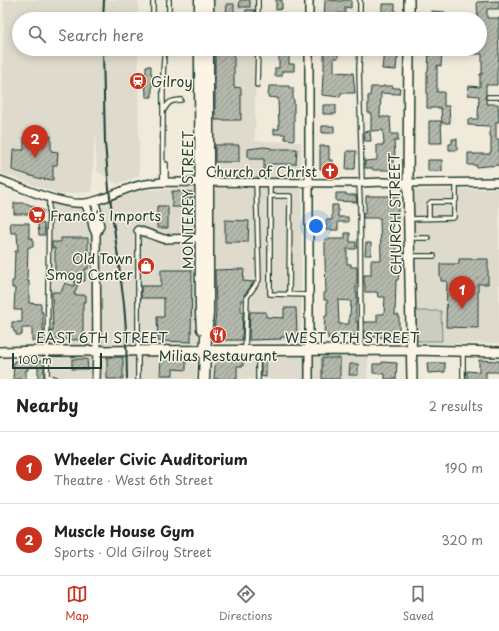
<!DOCTYPE html>
<meta charset="utf-8">
<style>
:root{--surface:#fff;--page:#f6f6f6;--text:#222;--muted:#767676;--line:#e0e0e0;--accent:#c8321e}
body{margin:0;font-family:"Playpen Sans",sans-serif;background:var(--page);color:var(--text)}
.scale{position:absolute;left:12px;bottom:10px;width:90px;box-sizing:border-box;padding-left:4px;border:2px solid #1f3d34;border-top:0;font-size:11px;line-height:14px;white-space:nowrap;color:#1f3d34;-webkit-text-stroke:3px #fcf5e5;paint-order:stroke}
.you{position:absolute;left:316px;top:226px;width:14px;height:14px;margin:-10px;border:3px solid #fff;border-radius:50%;background:#1a73e8;box-shadow:0 0 0 6px #1a73e833}
.badge{display:grid;place-items:center;width:26px;height:26px;border-radius:50%;background:var(--accent);color:#fff;font-size:13px;font-weight:700}
.pin{position:absolute;translate:-50% -33px;filter:drop-shadow(0 1px 2px #0008)}
.pin::after{content:'';position:absolute;top:21px;width:14px;height:12px;background:inherit;clip-path:polygon(0 0,100% 0,50% 100%)}
.list{margin:0;padding:0;list-style:none}
h2{display:flex;justify-content:space-between;align-items:center;height:52px;margin:0;padding:0 16px;font-size:17px}
h2 small{font-size:13px;font-weight:400;color:var(--muted)}
.list li{display:grid;grid-template-columns:26px 1fr auto;gap:12px;align-items:center;box-sizing:border-box;height:72px;padding:0 16px;border-top:1px solid var(--line)}
.list b{display:block;font-size:15px;white-space:nowrap}
.list p{margin:0;font-size:13px;white-space:nowrap;color:var(--muted)}
.list em{font-size:13px;font-style:normal;color:var(--muted)}
.icon{flex:none;width:22px;height:22px;fill:none;stroke:currentColor;stroke-width:2;stroke-linecap:round;stroke-linejoin:round}
.map{position:relative;flex:none;width:499px;height:379px;overflow:hidden}
.search{position:absolute;background:var(--surface);box-shadow:0 2px 10px #0003;left:12px;right:12px;top:12px;height:44px;display:flex;align-items:center;gap:10px;box-sizing:border-box;padding:0 14px;border-radius:22px;color:var(--muted);font-size:15px}
.sheet{height:196px;background:var(--surface)}
nav{display:flex;justify-content:space-around;align-items:center;box-sizing:border-box;height:56px;border-top:1px solid var(--line);background:var(--surface);font-size:11px;color:var(--muted)}
nav a{display:grid;justify-items:center;gap:2px}
nav .on{color:var(--accent)}
.map>svg:first-child{display:block}
.built{fill:#dedbcc}
.green{fill:#cccdbf;stroke:#76857a}
.building{fill:url(#building-hatch);stroke:#1f3d34;fill-rule:evenodd}
.lines{fill:none;stroke-linecap:round;stroke-linejoin:round}
.service-casing{stroke:#1f3d34;stroke-width:6}
.minor-casing{stroke:#1f3d34;stroke-width:10}
.tertiary-casing{stroke:#1f3d34;stroke-width:12}
.secondary-casing{stroke:#1f3d34;stroke-width:13}
.service{stroke:#fcf5e5;stroke-width:3.5}
.minor{stroke:#fcf5e5;stroke-width:7}
.tertiary{stroke:#fcf5e5;stroke-width:9}
.secondary{stroke:#fcf5e5;stroke-width:10}
.rail{stroke:#1f3d34;stroke-width:2}
.labels{text-anchor:middle;dominant-baseline:central;stroke-width:3;stroke-linejoin:round;paint-order:stroke}
.poi-label{font-size:14px;fill:#1f3d34;stroke:#fcf5e5;text-anchor:start}
.street-label{font-size:14px;fill:#1f3d34;stroke:#fcf5e5}
</style>
<div class="map">
<svg width="499" height="379" viewBox="0 0 499 379">
<defs>
<pattern id="building-hatch" width="6" height="6" patternUnits="userSpaceOnUse"><rect width="6" height="6" fill="#b5b9ad"/><path d="M-1 1l2-2M0 6l6-6M5 7l2-2" fill="none" stroke="#93988e"/></pattern>
</defs>
<rect width="100%" height="100%" fill="#efeada"/>
<filter id="ink" filterUnits="userSpaceOnUse"><feTurbulence type="fractalNoise" baseFrequency=".025" numOctaves="2"/><feDisplacementMap in="SourceGraphic" scale="8" xChannelSelector="R" yChannelSelector="G"/><feConvolveMatrix kernelMatrix="1 2 1 2 8 2 1 2 1" color-interpolation-filters="sRGB"/></filter>
<g filter="url(#ink)">
<path class="built" d="M4,0H138V19H19V49H138L139,176L117,184L97,171L95,130L92,192L59,194L1,173Z
M212,0H259V19H211Z
M211,49H255V141L302,142L300,179L210,178Z
M302,186L301,341L49,346L50,203L93,210L138,190Z
M499,189V343L414,344L413,196L416,190Z
M369,352L367,379H212V355Z
M196,355V379H50V356Z"/>
<path class="green" d="M416,311H441L442,341H417Z"/>
<path class="building" d="M240,0H250V7H239Z
M276,0H282V9L276,10Z
M325,0L343,1V0H351V8L345,7V14L338,13V19H324Z
M499,1V9H487V18H499V28H498L499,54L498,69H497V85H486V95L485,97L487,104H498L499,122H496V139H499V165L476,167V165H468V153H473V154H490V152H491V136H490V126L468,125V119H478L479,96L468,95L469,86L480,87V74H482V54H470V49H480V46H481L480,19H478L477,2Z
M227,4H234V17H226Z
M382,4H395V14H382Z
M246,10H255V19H245Z
M432,11L445,12L444,17H432Z
M363,14H377V19H363Z
M215,49H234V87L241,88V120H215Z
M279,49H289V64H294V71H282V76H275V68H279Z
M429,49H442L441,66L437,65V92H444V106H449L450,123H442L441,108H427V71H428Z
M384,50L399,51L398,59H397L396,70L382,69Z
M324,51H338V58H334V72L353,73L355,93H341L340,97L322,95L323,74H324Z
M146,66H151V74H152V97H146L145,73H146Z
M269,86H289V88H293V100H294V140L285,139V134H274V129H279L278,98L268,97Z
M383,86H393V88H400L399,94L381,93L380,117H390L391,134H398V141H394L395,156H393V170H373L372,168H365V161L377,160V145H384L383,130L371,131V113H368V96H370L371,87H383Z
M323,105H336V114H323Z
M429,121H441L442,143H429Z
M322,126H334V133H322Z
M370,131L371,141H365L364,132Z
M51,136V151L58,152L57,165H53V180L41,179L12,170L13,150H24V137Z
M452,139H457V150H449V144H452Z
M215,145H239V162H215Z
M320,146H329V160H333V169H320Z
M264,147L271,148V149H297L296,164H271V170H264V159H249V156H248V149Z
M347,151H356L355,169H346Z
M428,160H442V171H428Z
M172,191L192,192V199H185V207H172Z
M336,193H346V195H356L357,202L336,201Z
M366,196H398V218H393L392,233H397L396,273H399L398,280H396L395,315H399V338L373,337V338H364V322H377V314H384L385,297H378L377,292H365V284H364V275H371V260H381L380,218H363V213L366,212Z
M14,203H25L43,210V214H14Z
M332,205H338V217H348V222H338V230H326V220H332Z
M157,206H168V228H157Z
M225,220L249,221L248,242H225Z
M10,223H29V238H33V247H28L27,281H29V303L41,304V312H43V331H44V339H43V341H32V328H22V335H16V332H14L13,328H12V322H22V310H14L15,288H12V281H14L15,251H18L17,233H11Z
M38,223H43V224H44L45,235H39Z
M345,233H350V242H356V249H347V264H351V267H357V283H356V293H357V300L356,307V322H358V336L338,335V339H328V335H324L325,316H327V300H324V293H326L325,260V239H345ZM338,300L351,301L350,315H349V324H339Z
M61,238H88V269H85V281H79L74,295H86V302H83V340L51,339V331H53L52,292H61L65,283L74,286L75,274L55,273V248H52V242H61Z
M366,243H371V255H365Z
M459,259H488V284H478V328L446,327L447,281H441V277H440V264H459Z
M142,262L151,263V270L141,269Z
M244,269L243,281L254,282L245,294H244V300H241V312H243L242,340H213L216,312L215,270Z
M161,270H192L191,342L158,341L157,317H164V298H141V286H161Z
M284,308H296L297,335H287V337H281V339L249,340L250,312H266V317L284,318Z
M239,356L243,357V366H237V379H214L216,357Z
M107,357H123V379H107Z
M161,358H186V370L173,369V375H160Z
M322,358H340V379H322Z
M72,359H87L88,369H72Z
M261,360H266V377L261,376Z
M479,360L499,361V372H486V379H467V371L479,372Z
M14,361H44V379H38V367H28V370H26V379H13Z
M382,362L397,363L396,379H385V374L373,373V364H382Z
M427,363H445V372L428,373Z
M350,364H358V375H349Z"/>
<g class="lines">
<defs>
<path id="service" d="M153,0V19
M258,0V19
M169,19V0
M360,19V0
M360,49L359,69L362,183
M257,85L258,49
M488,97H499
M164,110C169,101 171,101 181,100
M166,164V182
M163,182C162,158 163,134 163,111C163,89 162,70 165,49
M270,182V294L309,295
M359,183L360,201L361,350
M270,196H290L289,294
M409,219L453,218L454,217V204L456,200V182
M429,219V204L431,202H455
M138,230V379
M409,238H428
M410,256H434
M245,350L247,297L259,280L256,182
M463,352V379
M47,376L55,379
M47,379L49,198
M258,379V351"/>
<path id="minor" d="M309,0V19
M0,180C24,188 61,206 86,203C104,200 119,191 136,186C145,183 154,183 163,182L359,183L383,182L408,183L499,182
M95,201L100,226L96,234L97,351L96,379
M85,203L91,217L93,227L96,234
M138,230L164,239L201,238
M309,379V49"/>
<path id="tertiary" d="M409,19V0
M409,49L408,183L412,379
M0,352L47,351L412,350L499,352"/>
<path id="secondary" d="M200,0V19
M208,0V19
M200,49L201,313L202,329
M204,379L205,351L208,313V49"/>
</defs>
<use href="#service" class="service-casing"/>
<use href="#minor" class="minor-casing"/>
<use href="#tertiary" class="tertiary-casing"/>
<use href="#secondary" class="secondary-casing"/>
<use href="#service" class="service"/>
<use href="#minor" class="minor"/>
<use href="#tertiary" class="tertiary"/>
<use href="#secondary" class="secondary"/>
<path class="rail" d="M103,19L104,0
M103,49L105,143L109,189L124,304L126,330L127,379"/>
</g>
</g>
<defs>
<symbol id="station-disc" viewBox="-11 -11 22 22"><circle r="9.5" fill="#c8321e" stroke="#fcf5e5"/><path d="M-3-6H3Q5-6 5-4V2Q5 4 3 4L4.5 6H3L1.5 4h-3L-3 6H-4.5L-3 4Q-5 4-5 2V-4Q-5-6-3-6ZM-3.5-4v3h7v-3ZM-3.5 1v1.5H-2V1ZM2 1v1.5H3.5V1Z" fill="#fff"/></symbol>
<symbol id="church-disc" viewBox="-11 -11 22 22"><circle r="9.5" fill="#c8321e" stroke="#fcf5e5"/><path d="M-1.2-6h2.4v3.5h3.3v2.4h-3.3V6h-2.4V-.1h-3.3v-2.4h3.3Z" fill="#fff"/></symbol>
<symbol id="supermarket-disc" viewBox="-11 -11 22 22"><circle r="9.5" fill="#c8321e" stroke="#fcf5e5"/><path d="M-6-5.5h2.5l.6 2H6L4.5 2H-2.5L-4.4-4H-6ZM-1.5 3.2a1.3 1.3 0 1 0 .1 0ZM3 3.2a1.3 1.3 0 1 0 .1 0Z" fill="#fff"/></symbol>
<symbol id="shop-disc" viewBox="-11 -11 22 22"><circle r="9.5" fill="#c8321e" stroke="#fcf5e5"/><path d="M-5-2.5h2.3a2.7 3.5 0 0 1 5.4 0H5L5.5 6h-11ZM-1.5-2.5h3a1.5 2.3 0 0 0-3 0Z" fill="#fff"/></symbol>
<symbol id="restaurant-disc" viewBox="-11 -11 22 22"><circle r="9.5" fill="#c8321e" stroke="#fcf5e5"/><path d="M-5-6h1v4h1v-4h1v4h1v-4h1v5L-1.5 .5V6h-2V.5L-5-1ZM5-6V6H3V1.5H1.5Q1.5-4 5-6Z" fill="#fff"/></symbol>
</defs>
<g fill-rule="evenodd">
<use href="#station-disc" x="128" y="71" width="20" height="20"/>
<use href="#church-disc" x="320" y="161" width="20" height="20"/>
<use href="#supermarket-disc" x="27" y="205" width="20" height="20"/>
<use href="#shop-disc" x="136" y="256" width="20" height="20"/>
<use href="#restaurant-disc" x="208" y="325" width="20" height="20"/>
</g>
<g class="labels">
<g class="poi-label">
<text x="151" y="81">Gilroy</text>
<text x="317" y="171" text-anchor="end">Church of Christ</text>
<text x="50" y="215">Franco's Imports</text>
<text x="133" y="258" text-anchor="end">Old Town<tspan x="133" dy="16">Smog Center</tspan></text>
<text x="218" y="355" text-anchor="middle">Milias Restaurant</text>
</g>
<g class="street-label">
<text transform="translate(187 200) rotate(-90)">MONTEREY STREET</text>
<text transform="translate(395 214) rotate(-91)">CHURCH STREET</text>
<text x="102" y="337">EAST 6TH STREET</text>
<text x="352" y="337">WEST 6TH STREET</text>
</g>
</g>
</svg>
<div class="scale">100 m</div>
<div class="you"></div>
<div class="pin badge" style="left:462px;top:309px">1</div>
<div class="pin badge" style="left:35px;top:158px">2</div>
<div class="search"><svg class="icon" aria-label="search" viewBox="0 0 24 24"><circle cx="10" cy="10" r="6"/><path d="M15 15l6 6"/></svg>Search here</div>
</div>
<section class="sheet">
<h2>Nearby<small>2 results</small></h2>
<ul class="list">
<li><span class="badge">1</span><div><b>Wheeler Civic Auditorium</b><p>Theatre · West 6th Street</p></div><em>190 m</em></li>
<li><span class="badge">2</span><div><b>Muscle House Gym</b><p>Sports · Old Gilroy Street</p></div><em>320 m</em></li>
</ul>
</section>
<nav>
<a class="on"><svg class="icon" aria-label="map" viewBox="0 0 24 24"><path d="M3 6l6-2 6 2 6-2v14l-6 2-6-2-6 2zM9 4v14M15 6v14"/></svg>Map</a>
<a><svg class="icon" aria-label="directions" viewBox="0 0 24 24"><path d="M12 3l9 9-9 9-9-9zM9 14v-3h6M13 9l2 2-2 2"/></svg>Directions</a>
<a><svg class="icon" aria-label="saved" viewBox="0 0 24 24"><path d="M7 4h10v16l-5-4-5 4z"/></svg>Saved</a>
</nav>
